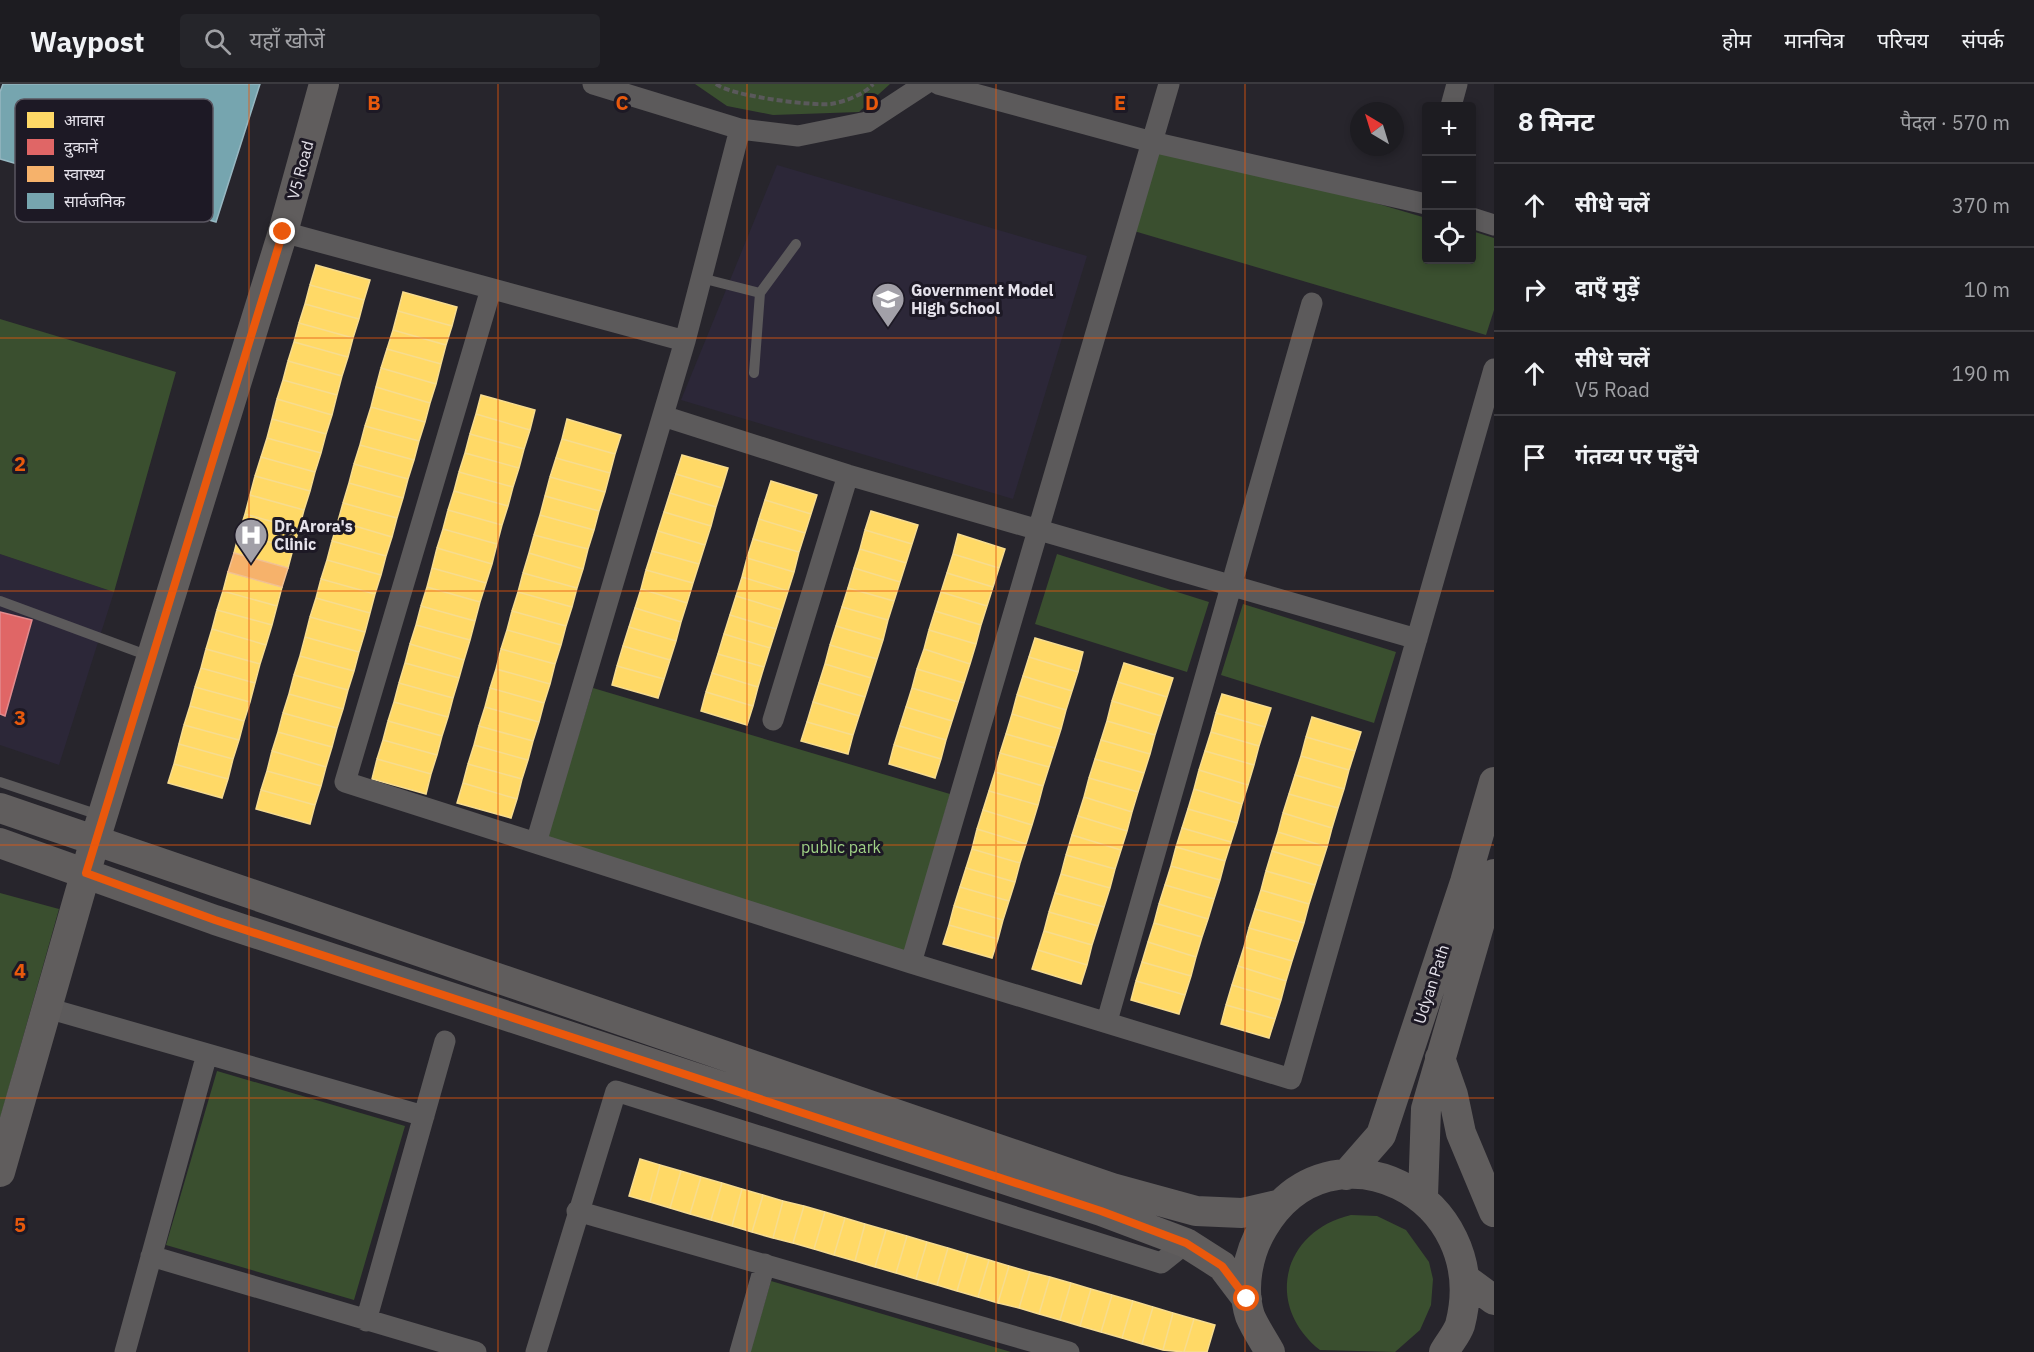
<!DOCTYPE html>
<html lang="hi">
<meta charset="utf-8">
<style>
:root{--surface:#1d1c21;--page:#25252a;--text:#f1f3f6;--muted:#a0a1a5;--line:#3b3a3f}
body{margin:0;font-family:"IBM Plex Sans","Noto Sans Devanagari",sans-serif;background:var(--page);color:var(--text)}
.controls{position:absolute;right:18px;top:18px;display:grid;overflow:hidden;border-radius:6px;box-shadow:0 3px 9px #0003}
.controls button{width:54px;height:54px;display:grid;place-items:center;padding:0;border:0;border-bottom:2px solid var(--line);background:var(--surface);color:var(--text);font:30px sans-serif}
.compass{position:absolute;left:1350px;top:18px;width:54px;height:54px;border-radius:50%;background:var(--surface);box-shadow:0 3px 9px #0003;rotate:322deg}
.stop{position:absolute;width:18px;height:18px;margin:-14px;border:4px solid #ea580c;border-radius:50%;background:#fff}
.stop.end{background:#ea580c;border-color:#fff;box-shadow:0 2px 6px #0008}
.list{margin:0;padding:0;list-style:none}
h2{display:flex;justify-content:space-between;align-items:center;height:78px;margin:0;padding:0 24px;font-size:26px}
h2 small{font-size:20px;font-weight:400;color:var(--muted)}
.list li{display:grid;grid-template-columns:39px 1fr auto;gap:18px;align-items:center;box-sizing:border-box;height:84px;padding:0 24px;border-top:2px solid var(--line)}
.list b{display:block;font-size:22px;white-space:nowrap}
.list p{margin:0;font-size:20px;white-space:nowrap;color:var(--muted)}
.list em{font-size:20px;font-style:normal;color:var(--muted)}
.icon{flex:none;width:33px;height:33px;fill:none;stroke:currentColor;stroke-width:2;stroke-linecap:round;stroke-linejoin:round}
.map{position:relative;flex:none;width:1494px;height:1268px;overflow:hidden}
header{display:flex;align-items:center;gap:36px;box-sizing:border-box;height:84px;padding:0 30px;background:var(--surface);border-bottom:2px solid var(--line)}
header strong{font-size:28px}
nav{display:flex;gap:33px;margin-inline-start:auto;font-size:21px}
.search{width:420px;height:54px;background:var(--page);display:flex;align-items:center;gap:15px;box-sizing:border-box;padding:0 21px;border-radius:6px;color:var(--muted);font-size:22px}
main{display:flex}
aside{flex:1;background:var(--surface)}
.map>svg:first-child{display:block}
.built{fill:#2c2738}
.green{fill:#3a4f2f}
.homes{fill:#ffd966;stroke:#f7dc8e;stroke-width:1.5}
.shops{fill:#e06666;stroke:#e28b8e;stroke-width:1.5}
.health{fill:#f6b26b;stroke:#f1c091;stroke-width:1.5}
.public{fill:#76a5af;stroke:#97b7c1;stroke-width:1.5}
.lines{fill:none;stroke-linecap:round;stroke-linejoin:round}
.path{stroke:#5a595b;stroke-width:4;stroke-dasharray:6 3;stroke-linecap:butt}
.lane{stroke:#5c5a5b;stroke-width:10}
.street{stroke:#5c5a5b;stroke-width:21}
.secondary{stroke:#605d5d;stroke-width:30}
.route{stroke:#ea580c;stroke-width:8}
.grid{fill:none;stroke:#e8590c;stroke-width:1.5;stroke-opacity:0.55}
.labels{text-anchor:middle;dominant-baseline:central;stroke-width:6;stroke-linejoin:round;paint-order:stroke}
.street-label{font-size:16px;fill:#e5e2eb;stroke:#1d1925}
.poi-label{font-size:16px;font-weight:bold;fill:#e5e2eb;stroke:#1d1925;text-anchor:start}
.park-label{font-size:16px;fill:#a1d487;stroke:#1d1925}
.key{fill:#1d1925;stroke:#595560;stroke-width:1.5}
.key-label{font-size:16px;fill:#e5e2eb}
.grid-label{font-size:20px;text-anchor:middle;font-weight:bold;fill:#e8590c;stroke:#1d1925;stroke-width:6;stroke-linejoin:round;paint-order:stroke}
</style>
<header>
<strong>Waypost</strong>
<div class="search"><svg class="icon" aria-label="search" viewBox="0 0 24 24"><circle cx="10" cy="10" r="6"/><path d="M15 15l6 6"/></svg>यहाँ खोजें</div>
<nav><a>होम</a><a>मानचित्र</a><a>परिचय</a><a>संपर्क</a></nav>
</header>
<main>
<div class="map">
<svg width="1494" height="1268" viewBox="0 0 1494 1268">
<rect width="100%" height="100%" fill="#27252c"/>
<path class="built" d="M777,81L1087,172L1013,415L681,316Z
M0,470L114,508L59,681L0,661Z"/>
<path class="green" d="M695,0H890L859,28L773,31L727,22Z
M1162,56L1426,134V176H1472V147L1494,154V226L1486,251L1134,147Z
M0,235L176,288L114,508L0,470Z
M1057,470L1209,518L1187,588L1035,540Z
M1243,520L1396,568L1374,639L1221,591Z
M593,604L950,710L904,870L547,753Z
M0,809L59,825L0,1035Z
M217,987L405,1042L354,1216L166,1161Z
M1351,1131L1377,1132L1406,1146L1429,1178L1433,1195L1431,1221L1420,1246L1395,1268L1320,1266C1264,1222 1282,1147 1351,1131Z
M771,1197L1011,1268H750Z"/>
<path class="homes" d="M91,0H152L193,13L168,105L69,77Z
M316,181L370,196L364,216L310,201Z
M310,201L364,216L359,235L305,220Z
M403,208L457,223L452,242L398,227Z
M305,220L359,235L353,254L299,239Z
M398,227L452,242L446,261L393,246Z
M299,239L353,254L348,273L294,258Z
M393,246L446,261L441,280L387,265Z
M294,258L348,273L342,292L288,277Z
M387,265L441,280L436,300L381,284Z
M288,277L342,292L337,311L283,296Z
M381,284L436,300L430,319L376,303Z
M283,296L337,311L332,331L277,315Z
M376,303L430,319L425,338L371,323Z
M481,311L535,326L530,346L476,330Z
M277,315L332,331L326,350L272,335Z
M371,323L425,338L419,357L365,342Z
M476,330L530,346L524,365L470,350Z
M272,335L326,350L321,369L267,354Z
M567,335L621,351L615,370L562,355Z
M365,342L419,357L414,376L360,361Z
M470,350L524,365L519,384L465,369Z
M267,354L321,369L315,388L261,373Z
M562,355L615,370L610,389L556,374Z
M360,361L414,376L408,395L354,380Z
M465,369L519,384L513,403L459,388Z
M682,371L728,384L722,404L676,390Z
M261,373L315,388L310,407L255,392Z
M556,374L610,389L605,408L550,393Z
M354,380L408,395L403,414L349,399Z
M459,388L513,403L508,422L454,407Z
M676,390L722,404L716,423L670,409Z
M255,392L310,407L304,426L250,411Z
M550,393L605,408L599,427L545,412Z
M771,397L817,411L811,430L765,416Z
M349,399L403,414L397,434L343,419Z
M454,407L508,422L502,441L448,426Z
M670,409L716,423L711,442L664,428Z
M250,411L304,426L299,445L245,430Z
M545,412L599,427L594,446L540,431Z
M765,416L811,430L805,449L759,435Z
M343,419L397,434L392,453L338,437Z
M448,426L502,441L497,460L443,445Z
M871,427L918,441L912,460L865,446Z
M664,428L711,442L705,461L658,447Z
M245,430L299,445L293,465L239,449Z
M540,431L594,446L588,465L534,451Z
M759,435L805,449L799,468L753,455Z
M338,437L392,453L386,472L332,457Z
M443,445L497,460L492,480L437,464Z
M865,446L912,460L906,479L860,465Z
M658,447L705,461L699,480L652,467Z
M239,449L293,465L288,484L234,469Z
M958,450L1005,465L999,484L953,470Z
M534,451L588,465L583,485L529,469Z
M753,455L799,468L794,488L747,474Z
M332,457L386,472L381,491L327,476Z
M437,464L492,480L486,499L432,484Z
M860,465L906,479L900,498L854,484Z
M652,467L699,480L693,499L646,486Z
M529,469L583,485L577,504L523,489Z
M953,470L999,484L993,503L947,489Z
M747,474L794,488L788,507L742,493Z
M327,476L381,491L375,510L321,495Z
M432,484L486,499L480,518L427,503Z
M854,484L900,498L894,517L848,504Z
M646,486L693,499L687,519L641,505Z
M228,488L282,503L277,522L223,507Z
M523,489L577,504L572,523L518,508Z
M947,489L993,503L987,522L941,508Z
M742,493L788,507L782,526L736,512Z
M321,495L375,510L370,529L316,514Z
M427,503L480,518L475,537L421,522Z
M848,504L894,517L888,536L842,523Z
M641,505L687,519L681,538L635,524Z
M223,507L277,522L272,541L217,526Z
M518,508L572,523L566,542L512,527Z
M941,508L987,522L981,541L935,527Z
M736,512L782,526L776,545L730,531Z
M316,514L370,529L365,548L310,533Z
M421,522L475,537L470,556L416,541Z
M842,523L888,536L883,556L836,542Z
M635,524L681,538L676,557L629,543Z
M217,526L272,541L266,561L212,545Z
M512,527L566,542L561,561L507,546Z
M935,527L981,541L976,560L929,546Z
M730,531L776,545L770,564L724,550Z
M310,533L365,548L359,568L305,553Z
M416,541L470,556L464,576L410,560Z
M836,542L883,556L877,575L830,561Z
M629,543L676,557L670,576L623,562Z
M212,545L266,561L260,580L206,565Z
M507,546L561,561L555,580L501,565Z
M929,546L976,560L970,580L924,565Z
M724,550L770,564L764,583L718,570Z
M305,553L359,568L354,587L300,572Z
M1035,554L1083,568L1078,588L1029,573Z
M410,560L464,576L459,594L405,579Z
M830,561L877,575L871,594L825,580Z
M623,562L670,576L664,595L617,582Z
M206,565L260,580L255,599L201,584Z
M501,565L555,580L550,600L496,585Z
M924,565L970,580L964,599L917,585Z
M718,570L764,583L758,603L712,589Z
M300,572L354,587L348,606L294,591Z
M1029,573L1078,588L1072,607L1023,592Z
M405,579L459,594L453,614L399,599Z
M1124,579L1173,594L1167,613L1118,598Z
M825,580L871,594L865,613L819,599Z
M617,582L664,595L658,614L612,601Z
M201,584L255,599L250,618L195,603Z
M496,585L550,600L544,619L490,604Z
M917,585L964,599L958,618L912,604Z
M712,589L758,603L753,622L706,608Z
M294,591L348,606L343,625L289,610Z
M1023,592L1072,607L1066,626L1017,611Z
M1118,598L1167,613L1161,632L1112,617Z
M399,599L453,614L448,633L394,618Z
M819,599L865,613L859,632L813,618Z
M195,603L250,618L244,637L190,622Z
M490,604L544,619L539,638L485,623Z
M912,604L958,618L952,637L906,623Z
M706,608L753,622L747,641L701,627Z
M289,610L343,625L337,644L283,629Z
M1222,610L1271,624L1265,643L1216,629Z
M1017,611L1066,626L1061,645L1012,630Z
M1112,617L1161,632L1155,651L1107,637Z
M394,618L448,633L442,652L388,637Z
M813,618L859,632L853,651L807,638Z
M190,622L244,637L239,656L184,641Z
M485,623L539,638L533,657L479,642Z
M906,623L952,637L946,656L900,642Z
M283,629L337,644L332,663L278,648Z
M1216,629L1265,643L1259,662L1211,648Z
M1012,630L1061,645L1055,664L1006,650Z
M1312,633L1361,648L1355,667L1306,653Z
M388,637L442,652L437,671L383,656Z
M1107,637L1155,651L1150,670L1101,656Z
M807,638L853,651L848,670L801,657Z
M184,641L239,656L233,675L179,660Z
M479,642L533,657L528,676L474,661Z
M900,642L946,656L941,675L894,661Z
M278,648L332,663L326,683L272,667Z
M1211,648L1259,662L1254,681L1205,667Z
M1006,650L1055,664L1049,683L1000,669Z
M1306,653L1355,667L1349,686L1301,672Z
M383,656L437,671L431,690L377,675Z
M1101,656L1150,670L1144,689L1095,675Z
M179,660L233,675L228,695L174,680Z
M474,661L528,676L522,695L468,680Z
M894,661L941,675L935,694L889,680Z
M272,667L326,683L321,702L267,687Z
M1205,667L1254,681L1248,701L1199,686Z
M1000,669L1049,683L1043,702L995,688Z
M1301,672L1349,686L1344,705L1295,691Z
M377,675L431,690L426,710L372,695Z
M1095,675L1144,689L1138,708L1089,694Z
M174,680L228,695L222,714L168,699Z
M468,680L522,695L517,715L463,699Z
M1199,686L1248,701L1242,720L1194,705Z
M267,687L321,702L315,721L261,706Z
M995,688L1043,702L1038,721L989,707Z
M1295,691L1344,705L1338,724L1289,710Z
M1089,694L1138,708L1132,728L1084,713Z
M463,699L517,715L511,734L457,719Z
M1194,705L1242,720L1237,739L1188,725Z
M261,706L315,721L310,740L256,725Z
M989,707L1038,721L1032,741L983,726Z
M1289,710L1338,724L1332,744L1283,729Z
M1084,713L1132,728L1127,747L1078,732Z
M1188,725L1237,739L1231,758L1182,744Z
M983,726L1032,741L1026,760L977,745Z
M1283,729L1332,744L1327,763L1278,748Z
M1078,732L1127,747L1121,766L1072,751Z
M1182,744L1231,758L1225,777L1176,763Z
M977,745L1026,760L1020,779L972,765Z
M1278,748L1327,763L1321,782L1272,767Z
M1072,751L1121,766L1115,785L1066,771Z
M1176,763L1225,777L1220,796L1171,782Z
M972,765L1020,779L1015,798L966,784Z
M1272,767L1321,782L1315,801L1266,787Z
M1066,771L1115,785L1110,804L1061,790Z
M1171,782L1220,796L1214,815L1165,801Z
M966,784L1015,798L1009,817L960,803Z
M1266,787L1315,801L1309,820L1261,806Z
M1061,790L1110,804L1104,823L1055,809Z
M1165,801L1214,815L1208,835L1159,820Z
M960,803L1009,817L1003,836L954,822Z
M1261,806L1309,820L1304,839L1255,825Z
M1055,809L1104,823L1098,842L1049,828Z
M1159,820L1208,835L1202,853L1154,839Z
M954,822L1003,836L998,855L949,841Z
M1255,825L1304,839L1298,858L1249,844Z
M1049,828L1098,842L1092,861L1044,847Z
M1154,839L1202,853L1196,873L1148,858Z
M949,841L998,855L992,874L943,860Z
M1249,844L1298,858L1292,877L1244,863Z
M1044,847L1092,861L1087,881L1038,866Z
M1148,858L1196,873L1191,892L1142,878Z
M1244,863L1292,877L1286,897L1238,882Z
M1038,866L1087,881L1081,900L1032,885Z
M1142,878L1191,892L1185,911L1136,897Z
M1238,882L1286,897L1281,916L1232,901Z
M1136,897L1185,911L1179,930L1131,916Z
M1232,901L1281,916L1275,935L1226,921Z
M1226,921L1275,935L1269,954L1221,940Z
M640,1075L660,1081L650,1118L629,1112Z
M660,1081L681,1087L670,1124L650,1118Z
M681,1087L701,1093L690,1130L670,1124Z
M701,1093L722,1099L711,1136L690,1130Z
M722,1099L742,1105L732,1142L711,1136Z
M742,1105L763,1111L752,1148L732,1142Z
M763,1111L783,1117L773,1154L752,1148Z
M783,1117L804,1122L793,1159L773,1154Z
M804,1122L825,1128L814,1165L793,1159Z
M825,1128L845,1134L834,1171L814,1165Z
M845,1134L865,1140L855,1177L834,1171Z
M865,1140L886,1146L875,1183L855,1177Z
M886,1146L907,1152L896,1189L875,1183Z
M907,1152L927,1158L916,1195L896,1189Z
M927,1158L948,1164L937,1201L916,1195Z
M948,1164L968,1170L957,1207L937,1201Z
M968,1170L989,1176L978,1213L957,1207Z
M989,1176L1009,1182L998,1219L978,1213Z
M1009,1182L1030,1188L1019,1224L998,1219Z
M1030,1188L1050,1193L1039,1230L1019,1224Z
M1050,1193L1071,1199L1060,1236L1039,1230Z
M1071,1199L1091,1205L1080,1242L1060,1236Z
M1091,1205L1112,1211L1101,1248L1080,1242Z
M1112,1211L1133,1217L1122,1254L1101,1248Z
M1133,1217L1153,1223L1142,1260L1122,1254Z
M1153,1223L1173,1229L1163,1266L1142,1260Z
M1173,1229L1194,1235L1184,1268L1163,1266Z
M1194,1235L1215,1241L1207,1268H1184Z"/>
<path class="shops" d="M0,528L32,536L5,632L0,630Z"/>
<path class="health" d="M234,469L288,484L282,503L228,488Z"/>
<path class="public" d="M3,0H260L216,138L0,75V8Z"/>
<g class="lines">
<path class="path" d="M716,0C731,12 811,22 831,20C844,18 865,10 873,0"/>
<path class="lane" d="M701,194L760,209L796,160
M754,289L760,209
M0,517L149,572
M0,698L99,731"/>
<path class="street" d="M593,0L740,45L798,52L867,38L925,0
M938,0L1152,58L1426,120
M1451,22L1457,0
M1472,134L1494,141
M283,148L685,257
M491,205L345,698L911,879L1291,995L1494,285
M663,332L848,391L1417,555
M773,636L848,391
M536,759L685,257L740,45
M911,879L1169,0
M47,924L424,1032
M1107,937L1312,219
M577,1127L1069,1268
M151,1172L476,1268
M366,1237L445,957
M125,1268L207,970
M536,1268L616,1007L1161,1179L1186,1159
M740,1268L765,1180"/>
<path class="secondary" d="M0,724L1112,1104L1196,1127L1242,1129L1281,1120
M0,759L215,836L1101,1127L1186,1159L1222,1182L1247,1215
M1440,974L1453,1011L1461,1049L1494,1128
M0,1088L95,756L283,148L324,0
M1346,1091L1381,1051L1465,798L1494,698
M1423,1112L1426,1025L1494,790
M1468,1197L1494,1216
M1270,1268C1264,1257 1255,1244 1250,1232C1241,1204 1248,1169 1263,1144C1330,1031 1494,1110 1460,1241C1457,1250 1449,1259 1444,1268"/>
</g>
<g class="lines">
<path class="route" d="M283,148L86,789L215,836L1101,1127L1186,1159L1222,1182L1247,1215"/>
</g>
<path class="grid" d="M249,0V1268M498,0V1268M747,0V1268M996,0V1268M1245,0V1268M0,254H1494M0,507H1494M0,761H1494M0,1014H1494"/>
<defs>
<symbol id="school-pin" viewBox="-11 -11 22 30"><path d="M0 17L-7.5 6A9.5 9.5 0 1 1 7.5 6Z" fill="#a2a0a8" stroke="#1d1925"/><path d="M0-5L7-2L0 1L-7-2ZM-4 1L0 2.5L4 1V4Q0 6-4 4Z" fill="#fff"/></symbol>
<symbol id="hospital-pin" viewBox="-11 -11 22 30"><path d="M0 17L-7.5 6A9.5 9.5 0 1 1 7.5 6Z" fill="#a2a0a8" stroke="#1d1925"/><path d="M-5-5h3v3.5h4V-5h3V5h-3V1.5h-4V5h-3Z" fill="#fff"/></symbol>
</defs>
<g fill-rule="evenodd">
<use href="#school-pin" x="869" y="196" width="38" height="52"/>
<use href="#hospital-pin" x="232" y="432" width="38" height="52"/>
</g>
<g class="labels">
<g class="street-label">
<text transform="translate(300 86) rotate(-75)">V5 Road</text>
<text transform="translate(1431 900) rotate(-72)">Udyan Path</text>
</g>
<g class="poi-label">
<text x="911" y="206">Government Model<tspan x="911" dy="18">High School</tspan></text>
<text x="274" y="442">Dr. Arora's<tspan x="274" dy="18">Clinic</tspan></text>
</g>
<g class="park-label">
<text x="841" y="763">public park</text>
</g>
</g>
<rect x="15" y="15" width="198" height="123" rx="9" class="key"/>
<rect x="27" y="28" width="27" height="16" fill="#ffd966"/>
<rect x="27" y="55" width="27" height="16" fill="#e06666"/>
<rect x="27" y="82" width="27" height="16" fill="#f6b26b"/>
<rect x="27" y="109" width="27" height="16" fill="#76a5af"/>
<g class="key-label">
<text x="64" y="42">आवास</text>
<text x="64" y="69">दुकानें</text>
<text x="64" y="96">स्वास्थ्य</text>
<text x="64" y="123">सार्वजनिक</text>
</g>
<g class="grid-label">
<text x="374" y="26">B</text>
<text x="622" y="26">C</text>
<text x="872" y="26">D</text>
<text x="1120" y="26">E</text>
<text x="20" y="387">2</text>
<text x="20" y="641">3</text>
<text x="20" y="894">4</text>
<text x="20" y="1148">5</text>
</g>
</svg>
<div class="controls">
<button>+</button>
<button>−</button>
<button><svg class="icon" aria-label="locate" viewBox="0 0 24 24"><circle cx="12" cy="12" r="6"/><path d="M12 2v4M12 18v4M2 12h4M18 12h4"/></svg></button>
</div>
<svg class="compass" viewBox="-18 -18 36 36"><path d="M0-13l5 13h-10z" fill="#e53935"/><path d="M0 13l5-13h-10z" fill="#a0a1a5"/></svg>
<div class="stop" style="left:1247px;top:1215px"></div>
<div class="stop end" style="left:283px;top:148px"></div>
</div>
<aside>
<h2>8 मिनट<small>पैदल · 570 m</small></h2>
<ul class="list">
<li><svg class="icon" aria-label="ahead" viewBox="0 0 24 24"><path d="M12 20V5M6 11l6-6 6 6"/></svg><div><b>सीधे चलें</b></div><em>370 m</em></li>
<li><svg class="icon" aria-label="right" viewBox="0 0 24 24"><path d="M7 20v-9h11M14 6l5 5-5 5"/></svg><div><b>दाएँ मुड़ें</b></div><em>10 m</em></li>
<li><svg class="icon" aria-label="ahead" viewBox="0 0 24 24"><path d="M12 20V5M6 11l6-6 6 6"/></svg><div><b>सीधे चलें</b><p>V5 Road</p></div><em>190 m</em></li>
<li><svg class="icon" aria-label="arrive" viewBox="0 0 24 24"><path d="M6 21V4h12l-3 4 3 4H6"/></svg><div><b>गंतव्य पर पहुँचे</b></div></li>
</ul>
</aside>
</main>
